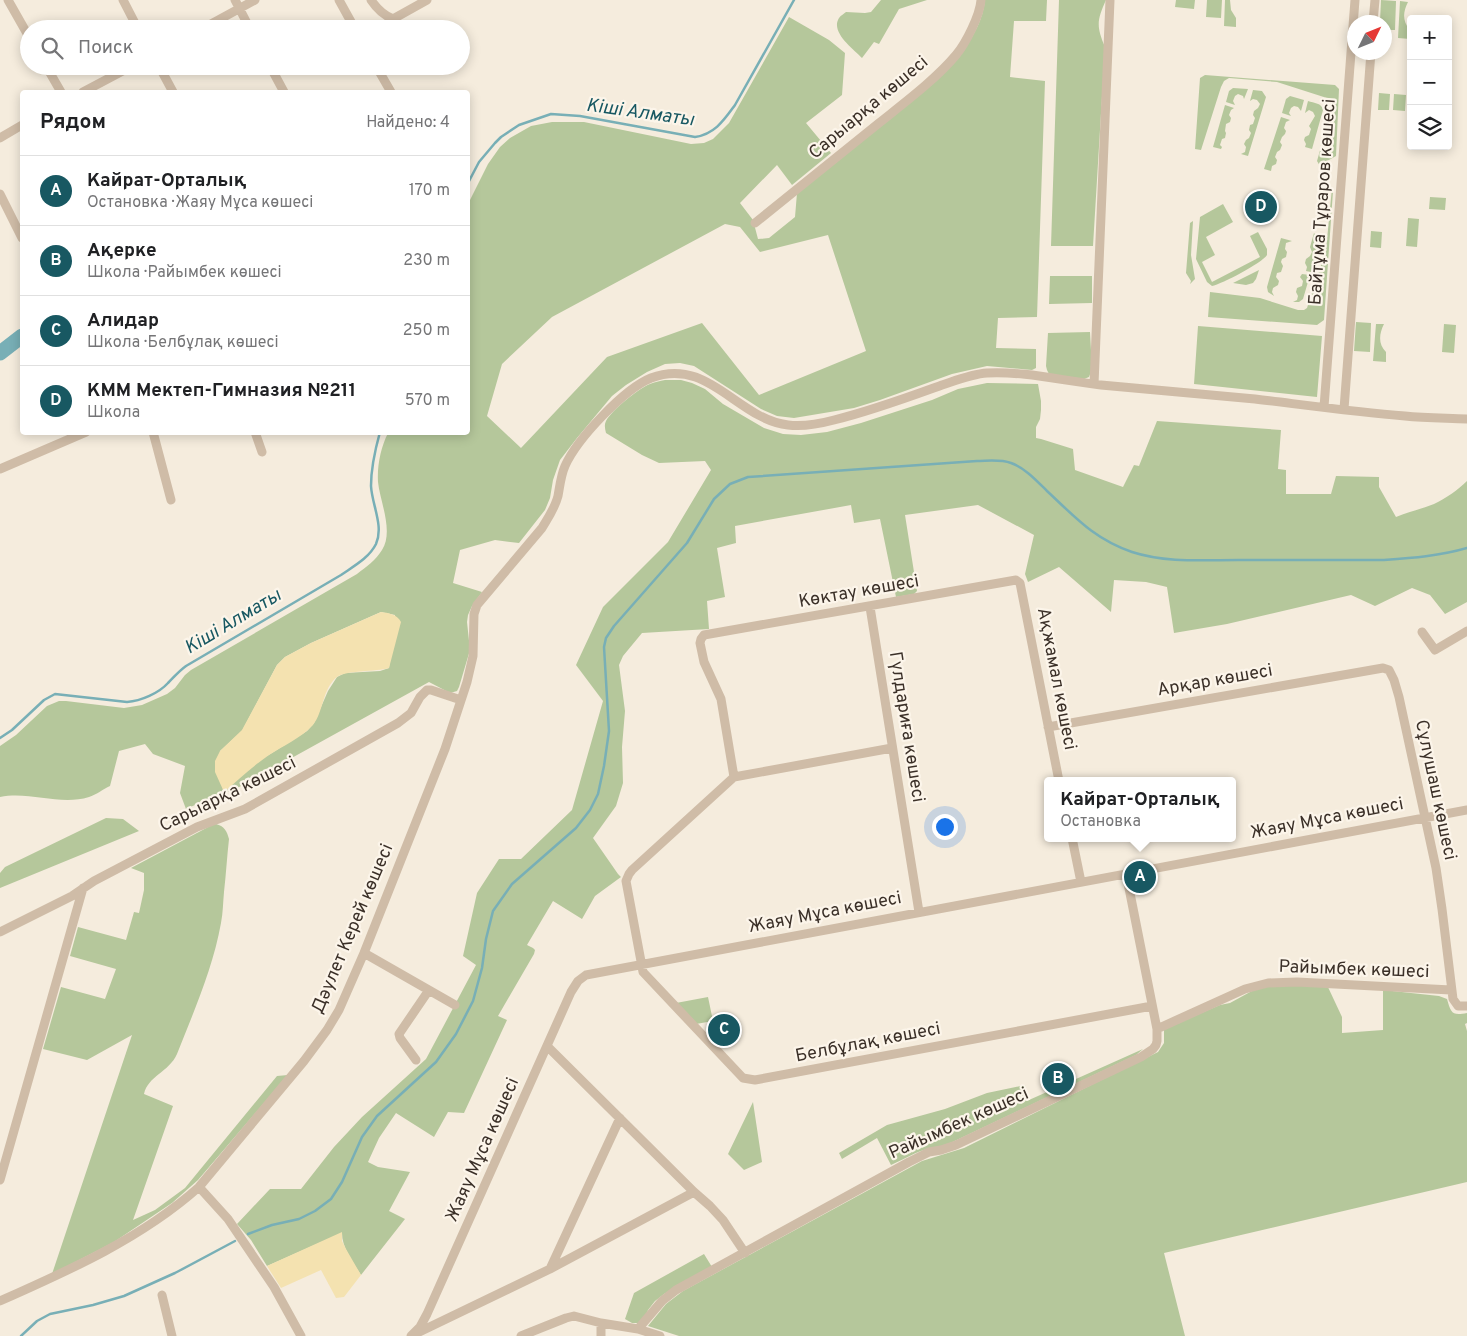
<!DOCTYPE html>
<html lang="ru">
<meta charset="utf-8">
<style>
:root{--surface:#fff;--page:#f2f2f2;--text:#202124;--muted:#757577;--line:#e0e0e0;--accent:#185862}
body{margin:0;font-family:Overpass,sans-serif;background:var(--page);color:var(--text)}
.controls{position:absolute;right:15px;top:15px;display:grid;overflow:hidden;border-radius:5px;box-shadow:0 2px 12px #0003}
.controls button{width:45px;height:45px;display:grid;place-items:center;padding:0;border:0;border-bottom:1px solid var(--line);background:var(--surface);color:var(--text);font:25px sans-serif}
.compass{position:absolute;left:1347px;top:15px;width:45px;height:45px;border-radius:50%;background:var(--surface);box-shadow:0 2px 12px #0003;rotate:47deg}
.you{position:absolute;left:944px;top:826px;width:18px;height:18px;margin:-12px;border:4px solid #fff;border-radius:50%;background:#1a73e8;box-shadow:0 0 0 8px #1a73e833}
.badge{display:grid;place-items:center;width:32px;height:32px;border-radius:50%;background:var(--accent);color:#fff;font-size:16px;font-weight:700}
.pin{position:absolute;translate:-50% -50%;border:2px solid #fff;box-shadow:0 1px 5px #0006}
.popup{position:absolute;left:1044px;top:777px;width:192px;height:65px;box-sizing:border-box;display:grid;place-content:center;border-radius:5px;background:var(--surface);filter:drop-shadow(0 1px 4px #0005);font-size:16px;white-space:nowrap;color:var(--muted)}
.popup b{font-size:19px;color:var(--text)}
.popup::after{content:'';position:absolute;left:50%;top:100%;margin-left:-10px;border:10px solid transparent;border-top-color:var(--surface)}
.list{margin:0;padding:0;list-style:none}
h2{display:flex;justify-content:space-between;align-items:center;height:65px;margin:0;padding:0 20px;font-size:21px}
h2 small{font-size:16px;font-weight:400;color:var(--muted)}
.list li{display:grid;grid-template-columns:32px 1fr auto;gap:15px;align-items:center;box-sizing:border-box;height:70px;padding:0 20px;border-top:1px solid var(--line)}
.list b{display:block;font-size:19px;white-space:nowrap}
.list p{margin:0;font-size:16px;white-space:nowrap;color:var(--muted)}
.list em{font-size:16px;font-style:normal;color:var(--muted)}
.icon{flex:none;width:28px;height:28px;fill:none;stroke:currentColor;stroke-width:2;stroke-linecap:round;stroke-linejoin:round}
.map{position:relative;flex:none;width:1467px;height:1336px;overflow:hidden}
.search{position:absolute;background:var(--surface);box-shadow:0 2px 12px #0003;left:20px;top:20px;width:450px;height:55px;display:flex;align-items:center;gap:12px;box-sizing:border-box;padding:0 18px;border-radius:28px;color:var(--muted);font-size:19px}
.panel{position:absolute;background:var(--surface);box-shadow:0 2px 12px #0003;left:20px;top:90px;width:450px;height:345px;border-radius:5px}
.map>svg:first-child{display:block}
.green{fill:#b5c79b;fill-rule:evenodd}
.sand{fill:#f4e2b0}
.lines{fill:none;stroke-linecap:round;stroke-linejoin:round}
.stream{stroke:#78afb6;stroke-width:2.5}
.river{stroke:#78afb6;stroke-width:15}
.minor{stroke:#cfbca7;stroke-width:9}
.labels{text-anchor:middle;dominant-baseline:central;stroke-width:4.5;stroke-linejoin:round;paint-order:stroke}
.street-label{font-size:18px;fill:#3b3028;stroke:#fcf5ea}
.water-label{font-size:19px;font-style:italic;fill:#185862;stroke:#fcf5ea}
</style>
<div class="map">
<svg width="1467" height="1336" viewBox="0 0 1467 1336">
<rect width="100%" height="100%" fill="#f5ecdd"/>
<path class="green" d="M881,0H927L899,9L879,44L874,42L862,58C853,49 830,32 839,18C841,15 844,14 846,12L865,13L871,12Z
M985,0H1047L1046,21H1014L1010,77L1045,81L1037,317L998,318L996,348L1036,349V368L1032,370L987,366L952,374L880,400L854,408L794,418L777,416L761,409L694,366L680,363L665,364L647,372L626,385L612,396L577,438L560,460L553,480L550,498L545,510L519,543L495,540L460,550L453,583L482,592L472,606L468,615L467,622L470,650L459,687L457,691L450,693L429,682L232,791L224,792L186,809L180,793L185,766L153,754L145,744L119,751L110,786C103,789 96,795 89,797C60,806 30,791 0,797V746L16,735L47,706L59,701H66L124,708L142,705L167,694L175,688L185,675L191,670L357,574C366,567 376,560 382,550C394,531 380,502 378,482C377,465 381,447 388,433L468,432V204L488,164L500,147L510,138L531,126L552,122H584L691,144L704,143L713,139L729,123L789,17L829,40L845,53L842,95L806,123L831,153L792,185L777,165L740,203L753,220L758,239L769,238L795,217L797,193L964,50C974,35 983,19 985,0ZM725,224L740,227L760,252L828,235L866,351L759,395L702,323L607,357L521,448L487,416L502,364L552,317ZM381,612L395,615L389,668L380,671L345,673L337,677L328,691L314,723L307,731L267,756L220,751L242,731L277,665L285,657L311,643Z
M1059,0H1106C1097,20 1096,26 1105,47L1093,246H1051Z
M1176,0H1195L1194,9L1175,7Z
M1207,0H1222L1221,18L1206,17Z
M1225,0H1230L1231,10L1236,18V27L1224,26Z
M1381,0L1396,1L1395,30H1385L1384,22H1380Z
M1400,1L1408,2C1403,12 1402,21 1410,30V39L1398,38Z
M1205,75L1335,85L1339,89L1336,156L1320,165V166L1317,161L1332,108V103L1330,99L1277,82L1229,78L1224,81L1221,87L1201,150L1195,149L1200,78Z
M1233,88L1248,89L1244,99L1243,96L1238,94L1235,96L1233,101L1235,105L1226,102L1229,91Z
M1253,90L1262,91L1266,97L1248,156L1241,154L1245,152L1246,147L1244,144L1246,140L1249,138L1251,133L1249,130L1250,125L1253,124L1255,118L1253,115L1254,111L1258,108L1260,104L1257,100L1253,99L1250,101Z
M1379,93L1390,94L1389,110H1378Z
M1394,94L1406,95L1405,111L1393,110Z
M1290,96L1304,100L1301,111L1298,107L1294,106L1291,108L1289,113L1291,116L1282,113L1286,99Z
M1308,101C1314,103 1322,103 1323,110L1312,149L1305,147L1306,144L1304,140L1305,137L1309,135L1311,129L1309,126L1315,116L1313,112L1309,110L1305,113Z
M1225,105L1234,108L1231,110L1229,115L1231,118L1230,122L1226,124L1225,131L1226,133L1225,138L1222,139L1220,145L1222,147L1221,149L1213,147Z
M1281,117L1290,120L1286,122L1284,128L1286,131L1285,134L1282,137L1280,142L1282,145L1280,150L1277,152L1275,157L1277,160L1276,164L1272,166L1271,171L1264,169Z
M1332,188L1333,191L1324,320L1317,325L1208,317L1210,292L1260,298L1298,310H1304L1307,308L1326,250Z
M1430,197L1446,198L1445,210L1429,209Z
M1223,204L1233,222L1206,237L1215,255L1202,262L1212,282L1260,257L1250,236L1258,232L1267,249V255C1262,263 1222,284 1212,286L1207,282L1196,259L1200,217Z
M1408,218L1419,219L1417,247L1406,246Z
M1193,221L1191,255L1195,279L1190,284L1191,281L1186,273L1190,223Z
M1371,231L1382,232L1381,248L1370,247Z
M1314,233L1320,240L1318,251L1311,272L1306,271L1307,267L1305,263L1306,259L1310,256L1312,252L1310,247Z
M1281,238L1292,241L1286,243L1285,249L1287,252L1286,257L1282,259L1281,262L1283,266L1281,272L1277,273L1276,277L1279,281L1278,285L1273,288L1272,292L1274,296L1268,292L1267,287Z
M1259,270L1256,279L1253,283L1246,285L1233,283Z
M1302,274L1310,275L1303,299L1299,302H1293L1297,300L1298,296L1296,292L1297,288L1302,286L1303,281L1300,277Z
M1050,276H1092V303L1049,304Z
M1356,322L1371,323L1370,352L1354,351Z
M1376,324H1384C1379,334 1378,344 1386,352V362L1373,361Z
M1444,324L1456,325L1454,353L1442,352Z
M1198,326L1322,336L1317,397L1194,384Z
M1090,332L1092,369L1089,377L1084,379L1049,374L1047,370L1046,366L1048,333Z
M665,380H681L692,383L705,389L723,404L764,428L783,434L801,435L827,432L861,423L932,400L958,389L987,383L1038,384L1041,401V410L1040,419L1036,427V438L1041,439L1073,449L1075,470L1123,487L1134,465L1139,466L1157,421L1281,430L1278,469L1286,470V494H1331L1336,476L1379,477V487L1396,517C1408,512 1421,509 1434,504C1446,498 1458,490 1467,481V602L1445,614L1430,595L1412,588L1375,606L1351,595L1227,624L1174,633L1167,587L1146,582L1114,580L1111,612L1059,567L1028,582L1025,574L1034,535L978,505L905,515L917,591L914,594L896,597L880,519L854,523L851,505L735,526L736,543L717,548L725,597L707,601L709,629L642,633L623,656L619,665L625,711L622,747L623,783L616,806L593,838L618,874L621,877L595,896L582,919L553,901L527,945L533,948L535,950L534,954L498,1016L507,1020L464,1113L448,1112L434,1137L396,1113L379,1138L368,1162L378,1167L410,1172L389,1211L405,1219L361,1275C353,1262 342,1248 342,1233L267,1266L251,1240L237,1224L270,1189H301L334,1147L362,1117L426,1059L476,965L463,956L477,893L499,859H521L572,810L603,701L576,665L603,607L668,542L711,470L705,461L659,463L642,455L606,433C605,429 604,425 606,421C612,410 638,389 650,384C654,382 660,381 665,380Z
M106,818L123,819L139,831L0,888V873L5,867Z
M216,824C224,826 227,831 229,839C227,857 226,874 224,892C223,902 223,913 221,923C213,968 194,1011 177,1054C169,1072 148,1076 144,1094L173,1106L133,1220L155,1210L185,1188L277,1076L288,1075L198,1180L172,1203L114,1242L52,1274L132,1035L87,1060L43,1049L61,987L105,999L116,969L70,956L78,927L126,940L134,912L139,913L144,890V873L131,868L212,825Z
M1327,985L1342,1017V1033L1383,1030V990L1439,996L1447,999C1451,1013 1452,1016 1467,1013V1023L1465,1024L1467,1031V1182L1164,1253L1185,1336H679L648,1326L666,1304L683,1291L922,1161L964,1148L1158,1052L1164,1043V1029L1220,1005L1230,1003L1261,986Z
M708,997L713,1021L696,1024L676,1003Z
M1143,1049L1136,1055L942,1147C924,1146 907,1158 891,1165L877,1138L842,1159L839,1153L887,1125L945,1109L987,1093L1025,1085L1029,1100Z
M753,1102L762,1162L744,1170L728,1154Z
M704,1254L712,1267L664,1294L655,1301L648,1310L646,1315L638,1323H632L625,1319L634,1293Z"/>
<path class="sand" d="M381,612C388,613 397,614 401,622L389,668C376,672 346,670 337,677C322,689 324,711 313,725C301,738 283,746 269,755C253,766 238,780 224,792L215,772V761L220,751L242,730L277,665L285,657L311,643Z
M342,1232V1241L346,1249L361,1275L344,1297L336,1298L321,1270L281,1288L267,1266Z"/>
<g class="lines">
<path class="stream" d="M468,183L479,162L495,143L501,137L519,125L551,114L580,116L695,137C715,134 724,120 735,105L794,0
M0,738L12,730L44,700L55,694L127,702C141,701 159,693 168,683C174,677 179,671 186,666L341,575C354,566 369,558 376,544C384,526 372,505 371,486C371,468 375,450 380,432
M248,1234L272,1225L299,1219L315,1211L331,1199L342,1182L362,1137L377,1116L436,1062L456,1034L473,1001L482,968L486,939L493,911L512,884L576,828L590,810L598,794L604,766L609,731L604,647L606,638L614,626L687,543L714,499L730,484L748,477L977,461C987,461 1000,459 1011,463C1025,468 1036,480 1047,491C1075,517 1094,539 1132,552C1166,563 1203,560 1238,560C1287,560 1335,560 1383,560C1411,558 1440,556 1467,548
M21,1336L37,1321L50,1314L93,1305L124,1296L175,1273L235,1241"/>
<path class="river" d="M0,353L22,336"/>
<path class="minor" d="M8,0L29,37
M123,0L138,29
M235,0L250,29
M339,0L355,29
M371,0C377,9 383,15 393,19L427,0
M1373,22L1375,0
M202,29L255,0
M46,66L61,92
M159,66L173,92
M270,66L284,92
M376,66L391,92
M83,92L132,66
M0,138L22,125
M0,194L22,238
M755,223C796,190 838,156 879,123C904,103 936,79 956,55C966,43 980,15 981,0
M1094,384L1110,0
M1324,407L1355,0
M1344,409L1371,52
M153,432L171,500
M255,432L262,452
M0,469L86,432
M870,607L919,912
M1422,632L1435,650L1467,631
M1048,727L1383,668L1389,670L1394,680L1399,697L1436,868L1442,909L1453,999L1458,1006H1467
M734,777L632,870L629,874L626,881L643,972L743,1078L755,1080L1152,1006
M734,777L721,699L704,662L700,643L701,639L704,635L1016,580L1020,583L1059,781
M734,777L892,748
M1072,838L1081,882
M0,932L72,896L94,881L197,827L245,809L398,723L411,713L420,697L427,690H431L461,700
M364,953L455,1005
M1157,1029L1245,989L1268,983L1297,982L1451,990
M547,1046L694,1192L710,1206L723,1220L745,1253
M416,1060L400,1038L399,1034L429,990
M0,1180L83,888
M199,1187L228,1219L274,1287L301,1336
M550,1269L620,1118
M162,1295L172,1336
M0,1301C70,1270 142,1238 199,1187L304,1061L327,1030L339,1010L364,953L445,749L467,682L473,656L474,614L477,605L542,528C548,518 555,508 558,496C560,485 561,475 565,466C577,439 624,389 651,378C708,356 737,419 788,425C803,427 819,424 834,420C871,411 906,398 942,385C957,380 972,374 987,373C1025,371 1063,381 1101,385C1152,390 1204,394 1255,399C1305,405 1355,412 1405,416C1425,418 1446,418 1467,419
M601,1323V1336
M638,1329L662,1301L676,1290L909,1162L929,1152L941,1150L956,1145L1141,1057L1153,1049L1156,1045L1157,1041V1029L1126,873
M415,1334L550,1269L694,1192
M411,1336L420,1327L427,1314L571,992L578,981L586,975L1467,810
M521,1336L566,1318L574,1316L601,1323L638,1329L660,1336"/>
</g>
<g class="labels">
<g class="street-label">
<text transform="translate(869 108) rotate(-40)">Сарыарқа көшесі</text>
<text transform="translate(1323 202) rotate(-86)">Байтұма Тұраров көшесі</text>
<text transform="translate(859 592) rotate(-10)">Көктау көшесі</text>
<text transform="translate(1056 679) rotate(79)">Ақжамал көшесі</text>
<text transform="translate(1215 681) rotate(-10)">Арқар көшесі</text>
<text transform="translate(906 727) rotate(81)">Гүлдариға көшесі</text>
<text transform="translate(1435 790) rotate(78)">Сұлушаш көшесі</text>
<text transform="translate(228 795) rotate(-26)">Сарыарқа көшесі</text>
<text transform="translate(1327 819) rotate(-11)">Жаяу Мұса көшесі</text>
<text transform="translate(825 913) rotate(-11)">Жаяу Мұса көшесі</text>
<text transform="translate(353 929) rotate(-67)">Дәулет Керей көшесі</text>
<text transform="translate(1354 970) rotate(2)">Райымбек көшесі</text>
<text transform="translate(868 1043) rotate(-11)">Белбұлақ көшесі</text>
<text transform="translate(959 1124) rotate(-24)">Райымбек көшесі</text>
<text transform="translate(483 1150) rotate(-66)">Жаяу Мұса көшесі</text>
</g>
<g class="water-label">
<text transform="translate(640 113) rotate(8)">Кіші Алматы</text>
<text transform="translate(233 622) rotate(-31)">Кіші Алматы</text>
</g>
</g>
</svg>
<div class="controls">
<button>+</button>
<button>−</button>
<button><svg class="icon" aria-label="layers" viewBox="0 0 24 24"><path d="M12 4l9 5-9 5-9-5zM3 14l9 5 9-5"/></svg></button>
</div>
<svg class="compass" viewBox="-18 -18 36 36"><path d="M0-13l5 13h-10z" fill="#e53935"/><path d="M0 13l5-13h-10z" fill="#757577"/></svg>
<div class="you"></div>
<div class="pin badge" style="left:1140px;top:877px">A</div>
<div class="popup"><b>Кайрат-Орталық</b>Остановка</div>
<div class="pin badge" style="left:1058px;top:1079px">B</div>
<div class="pin badge" style="left:724px;top:1030px">C</div>
<div class="pin badge" style="left:1261px;top:207px">D</div>
<div class="search"><svg class="icon" aria-label="search" viewBox="0 0 24 24"><circle cx="10" cy="10" r="6"/><path d="M15 15l6 6"/></svg>Поиск</div>
<section class="panel">
<h2>Рядом<small>Найдено: 4</small></h2>
<ul class="list">
<li><span class="badge">A</span><div><b>Кайрат-Орталық</b><p>Остановка · Жаяу Мұса көшесі</p></div><em>170 m</em></li>
<li><span class="badge">B</span><div><b>Ақерке</b><p>Школа · Райымбек көшесі</p></div><em>230 m</em></li>
<li><span class="badge">C</span><div><b>Алидар</b><p>Школа · Белбұлақ көшесі</p></div><em>250 m</em></li>
<li><span class="badge">D</span><div><b>КММ Мектеп-Гимназия №211</b><p>Школа</p></div><em>570 m</em></li>
</ul>
</section>
</div>
